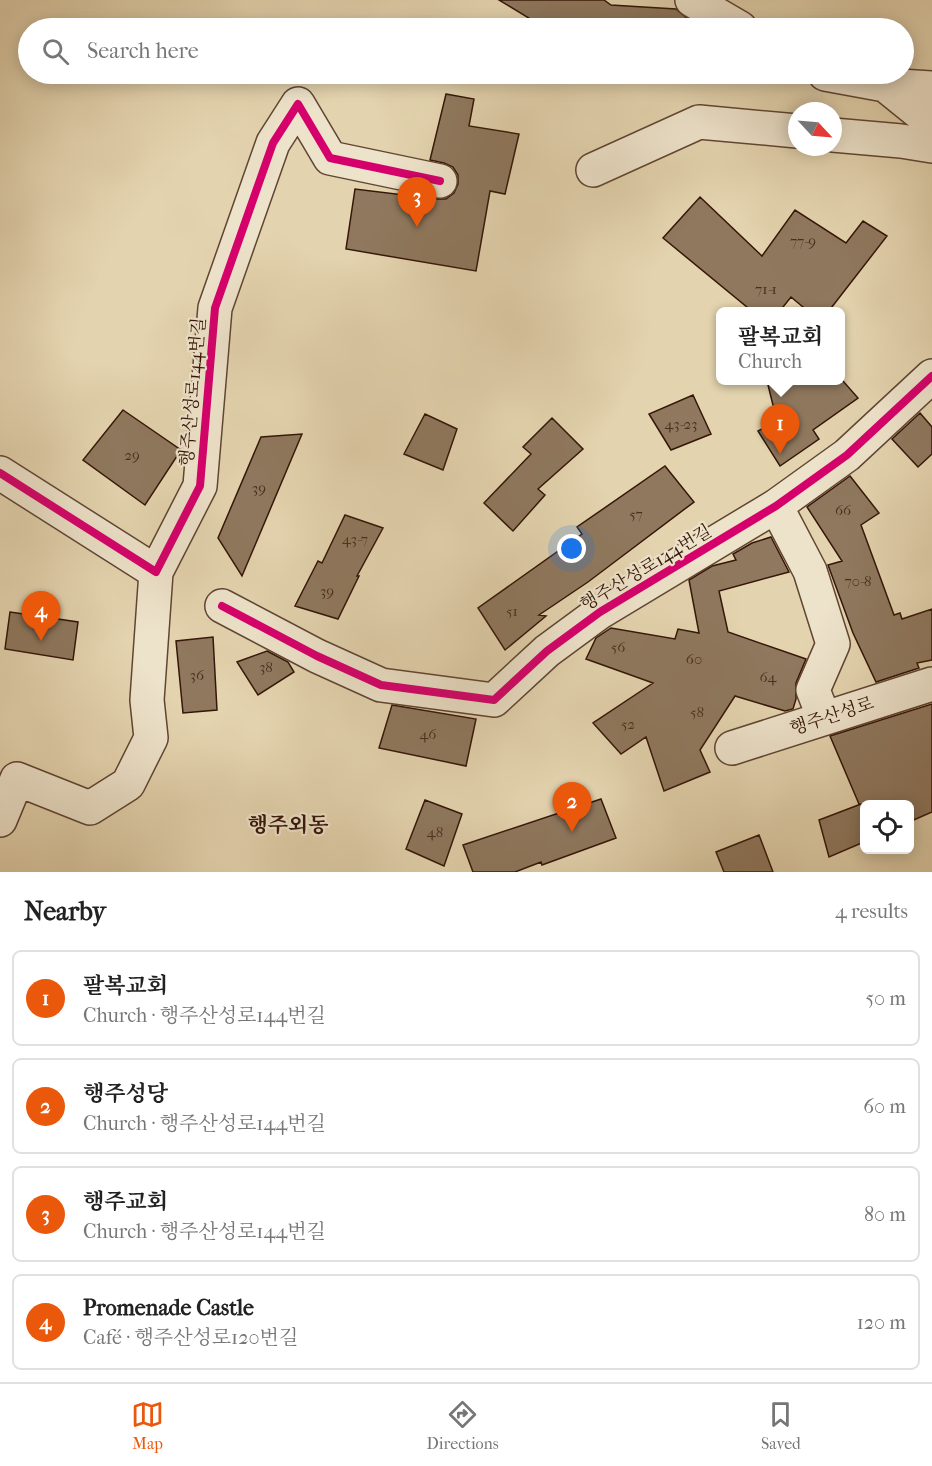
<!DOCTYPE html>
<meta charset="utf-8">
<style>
:root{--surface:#fff;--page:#f6f6f6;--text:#222;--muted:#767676;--line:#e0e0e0;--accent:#ea580c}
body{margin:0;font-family:"IM FELL French Canon","Noto Serif KR",serif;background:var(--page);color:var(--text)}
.controls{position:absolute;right:18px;bottom:18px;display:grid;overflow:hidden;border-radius:9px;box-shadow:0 3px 15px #0003}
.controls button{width:54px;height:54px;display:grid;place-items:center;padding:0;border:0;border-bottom:2px solid var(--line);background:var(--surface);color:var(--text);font:30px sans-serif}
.compass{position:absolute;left:788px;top:102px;width:54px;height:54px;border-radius:50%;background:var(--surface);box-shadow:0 3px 15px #0003;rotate:116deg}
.you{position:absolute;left:572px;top:549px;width:21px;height:21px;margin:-15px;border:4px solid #fff;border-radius:50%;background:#1a73e8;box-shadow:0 0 0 9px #1a73e833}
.badge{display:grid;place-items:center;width:39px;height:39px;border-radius:50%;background:var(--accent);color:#fff;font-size:20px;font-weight:700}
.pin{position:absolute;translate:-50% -50px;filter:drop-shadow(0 2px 3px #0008)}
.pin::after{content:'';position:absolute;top:32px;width:21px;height:18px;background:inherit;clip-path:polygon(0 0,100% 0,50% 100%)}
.popup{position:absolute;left:716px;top:307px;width:129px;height:78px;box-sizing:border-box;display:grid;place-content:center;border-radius:9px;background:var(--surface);filter:drop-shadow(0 2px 4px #0005);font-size:20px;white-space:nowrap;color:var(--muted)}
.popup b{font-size:22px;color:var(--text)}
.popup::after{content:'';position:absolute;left:50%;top:100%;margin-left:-12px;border:12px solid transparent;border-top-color:var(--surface)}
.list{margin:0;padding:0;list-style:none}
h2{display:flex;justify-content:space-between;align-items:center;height:78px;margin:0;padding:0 24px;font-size:26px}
h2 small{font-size:20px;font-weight:400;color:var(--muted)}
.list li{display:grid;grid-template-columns:39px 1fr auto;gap:18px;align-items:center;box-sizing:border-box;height:96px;margin:0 12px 12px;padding:0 12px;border:2px solid var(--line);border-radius:9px}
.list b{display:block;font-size:22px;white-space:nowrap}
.list p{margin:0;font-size:20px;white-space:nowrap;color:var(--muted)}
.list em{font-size:20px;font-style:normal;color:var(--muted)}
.icon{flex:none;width:33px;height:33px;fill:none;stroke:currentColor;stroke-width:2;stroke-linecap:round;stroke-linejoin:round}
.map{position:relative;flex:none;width:932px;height:872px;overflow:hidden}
.search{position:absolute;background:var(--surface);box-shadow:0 3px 15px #0003;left:18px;right:18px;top:18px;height:66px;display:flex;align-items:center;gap:15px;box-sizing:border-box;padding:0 21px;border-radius:33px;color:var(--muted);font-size:22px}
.sheet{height:510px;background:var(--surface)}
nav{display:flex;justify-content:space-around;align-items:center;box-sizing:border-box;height:84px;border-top:2px solid var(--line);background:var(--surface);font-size:16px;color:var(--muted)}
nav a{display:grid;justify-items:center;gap:3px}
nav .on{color:var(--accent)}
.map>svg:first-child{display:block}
.building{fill:#8f785e;stroke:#351608;stroke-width:1.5}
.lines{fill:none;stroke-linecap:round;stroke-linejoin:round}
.minor-casing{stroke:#604532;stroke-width:36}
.minor{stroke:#ede2ca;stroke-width:33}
.cycleway-casing{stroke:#ede2ca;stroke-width:11}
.cycleway{stroke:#d6006c;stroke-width:8}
.labels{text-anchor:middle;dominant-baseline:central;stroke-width:4.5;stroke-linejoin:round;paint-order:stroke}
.number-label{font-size:15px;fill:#4c2e1e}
.street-label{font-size:18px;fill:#351608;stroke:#ede2ca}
.quarter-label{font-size:21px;font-weight:bold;fill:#351608;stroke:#ede2ca}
</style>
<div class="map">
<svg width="932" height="872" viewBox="0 0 932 872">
<rect width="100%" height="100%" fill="#e3d3ae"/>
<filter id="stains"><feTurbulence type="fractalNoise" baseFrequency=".00333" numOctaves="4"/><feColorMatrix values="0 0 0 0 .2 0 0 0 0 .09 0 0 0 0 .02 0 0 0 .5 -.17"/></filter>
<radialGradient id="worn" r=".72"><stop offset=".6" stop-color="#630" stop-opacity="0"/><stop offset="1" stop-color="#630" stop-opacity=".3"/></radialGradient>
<path class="building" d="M499,0H604L611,5L676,9L689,20L688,28H545Z
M446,94L474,99L469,126L519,134L505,194L490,191L476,271L346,249L355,189L437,199H446L454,193L458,184V175L453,167L444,163L430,160Z
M700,197L762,256L795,210L846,243L863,221L887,236L828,312H809L791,297L779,312H753L663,238Z
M767,381H843L858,398L813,430L819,439L780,466L758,431L777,421Z
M693,395L711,434L671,450L649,414Z
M123,410L181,450L145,505L83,460Z
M920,413L932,427V454L918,467L892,439Z
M425,414L457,429L443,470L404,454Z
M552,418L583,449L538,489L545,495L513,531L484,503L531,454L523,447Z
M302,434L242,576L218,538L261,437Z
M665,466L694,502L588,582L539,615L546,616L505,650L478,608L582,534L577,527Z
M850,476L879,513L861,525L894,615L900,613L902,619L932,609V660L917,663L919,668L876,682L853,633L828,565L842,561L807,507Z
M345,515L383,528L357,576H359L338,619L295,606L318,561L322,563Z
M771,537L789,572L719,591L728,632L806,659L796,683V699L793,709L785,711L735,696L700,750L710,772L664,791L646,737L621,754L593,723L653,683L586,659L596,638L611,628L675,639L678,629L699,633L689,580L712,566L736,560L733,554L752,543Z
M10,612L78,622L73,660L5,649Z
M213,637L217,710L183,713L176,641Z
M267,651L288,662L294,672L258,695L237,662Z
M932,704V812L909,822V804H864V842L829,857L819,820L861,804H859L830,736Z
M392,705L476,719L466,766L379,748Z
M601,799L616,838L542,865L541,862L515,872H473L463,845Z
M425,800L462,814L444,866L406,849Z
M759,835L773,872H724L716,852Z"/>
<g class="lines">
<defs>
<path id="minor" d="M692,0L740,28
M825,74L885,85L932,123
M885,85L932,88
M833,135L901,141L932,146
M593,170L699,122L797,131
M0,473L156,572L200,486L215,308L273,143L298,104L330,158L440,181
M776,506L810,571L833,644L813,690L824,718
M222,606L317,656L381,685L494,700L547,651L600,612L776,506L847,455L932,376
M732,748L932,684
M0,820L17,779L90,808L128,784L151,738L147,700L156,572"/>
</defs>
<use href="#minor" class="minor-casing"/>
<use href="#minor" class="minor"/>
<defs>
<path id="cycleway" d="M0,473L156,572L200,486L215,308L273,143L298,104L330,158L440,181
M222,606L317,656L381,685L494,700L547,651L600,612L776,506L847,455L932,376"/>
</defs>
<use href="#cycleway" class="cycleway-casing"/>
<use href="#cycleway" class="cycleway"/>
</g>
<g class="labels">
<g class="number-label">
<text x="803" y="241">77-9</text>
<text x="766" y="289">71-1</text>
<text x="681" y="424">43-23</text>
<text x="132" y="455">29</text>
<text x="259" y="488">39</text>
<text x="843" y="510">66</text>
<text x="636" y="514">57</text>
<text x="355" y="539">43-7</text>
<text x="858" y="581">70-8</text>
<text x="327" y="591">39</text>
<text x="512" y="611">51</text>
<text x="618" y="647">56</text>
<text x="694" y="659">60</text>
<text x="266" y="667">38</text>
<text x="197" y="675">36</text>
<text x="768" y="677">64</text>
<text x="697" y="712">58</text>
<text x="628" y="724">52</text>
<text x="428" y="734">46</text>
<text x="435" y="832">48</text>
</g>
<g class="street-label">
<text transform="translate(193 392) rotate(-85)">행주산성로144번길</text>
<text transform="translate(646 568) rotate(-31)">행주산성로144번길</text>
<text transform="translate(832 716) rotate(-18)">행주산성로</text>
</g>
<g class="quarter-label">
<text x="288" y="825">행주외동</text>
</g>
</g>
<rect width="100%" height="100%" filter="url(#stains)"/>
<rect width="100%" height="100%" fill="url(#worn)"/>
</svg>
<div class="controls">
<button><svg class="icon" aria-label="locate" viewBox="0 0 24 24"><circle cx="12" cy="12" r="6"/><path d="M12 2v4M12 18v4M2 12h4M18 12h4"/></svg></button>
</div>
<svg class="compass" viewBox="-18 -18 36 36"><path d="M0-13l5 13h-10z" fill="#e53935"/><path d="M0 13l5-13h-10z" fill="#767676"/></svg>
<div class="you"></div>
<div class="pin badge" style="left:780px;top:454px">1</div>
<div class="popup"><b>팔복교회</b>Church</div>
<div class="pin badge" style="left:572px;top:832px">2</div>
<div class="pin badge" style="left:417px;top:227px">3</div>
<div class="pin badge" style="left:41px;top:641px">4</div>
<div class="search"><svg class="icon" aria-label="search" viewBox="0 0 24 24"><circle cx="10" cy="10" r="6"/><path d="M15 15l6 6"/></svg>Search here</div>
</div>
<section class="sheet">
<h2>Nearby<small>4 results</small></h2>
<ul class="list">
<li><span class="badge">1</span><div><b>팔복교회</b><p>Church · 행주산성로144번길</p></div><em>50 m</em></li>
<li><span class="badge">2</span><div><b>행주성당</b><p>Church · 행주산성로144번길</p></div><em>60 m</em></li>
<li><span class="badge">3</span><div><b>행주교회</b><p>Church · 행주산성로144번길</p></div><em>80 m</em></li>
<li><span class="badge">4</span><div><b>Promenade Castle</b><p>Café · 행주산성로120번길</p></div><em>120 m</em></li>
</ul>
</section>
<nav>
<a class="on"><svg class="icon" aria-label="map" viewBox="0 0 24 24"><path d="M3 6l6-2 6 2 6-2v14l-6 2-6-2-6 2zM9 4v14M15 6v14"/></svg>Map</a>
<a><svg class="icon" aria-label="directions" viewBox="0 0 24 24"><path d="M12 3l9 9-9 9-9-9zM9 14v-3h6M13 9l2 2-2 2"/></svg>Directions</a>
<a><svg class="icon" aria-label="saved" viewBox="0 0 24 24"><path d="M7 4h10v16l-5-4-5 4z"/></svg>Saved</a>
</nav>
